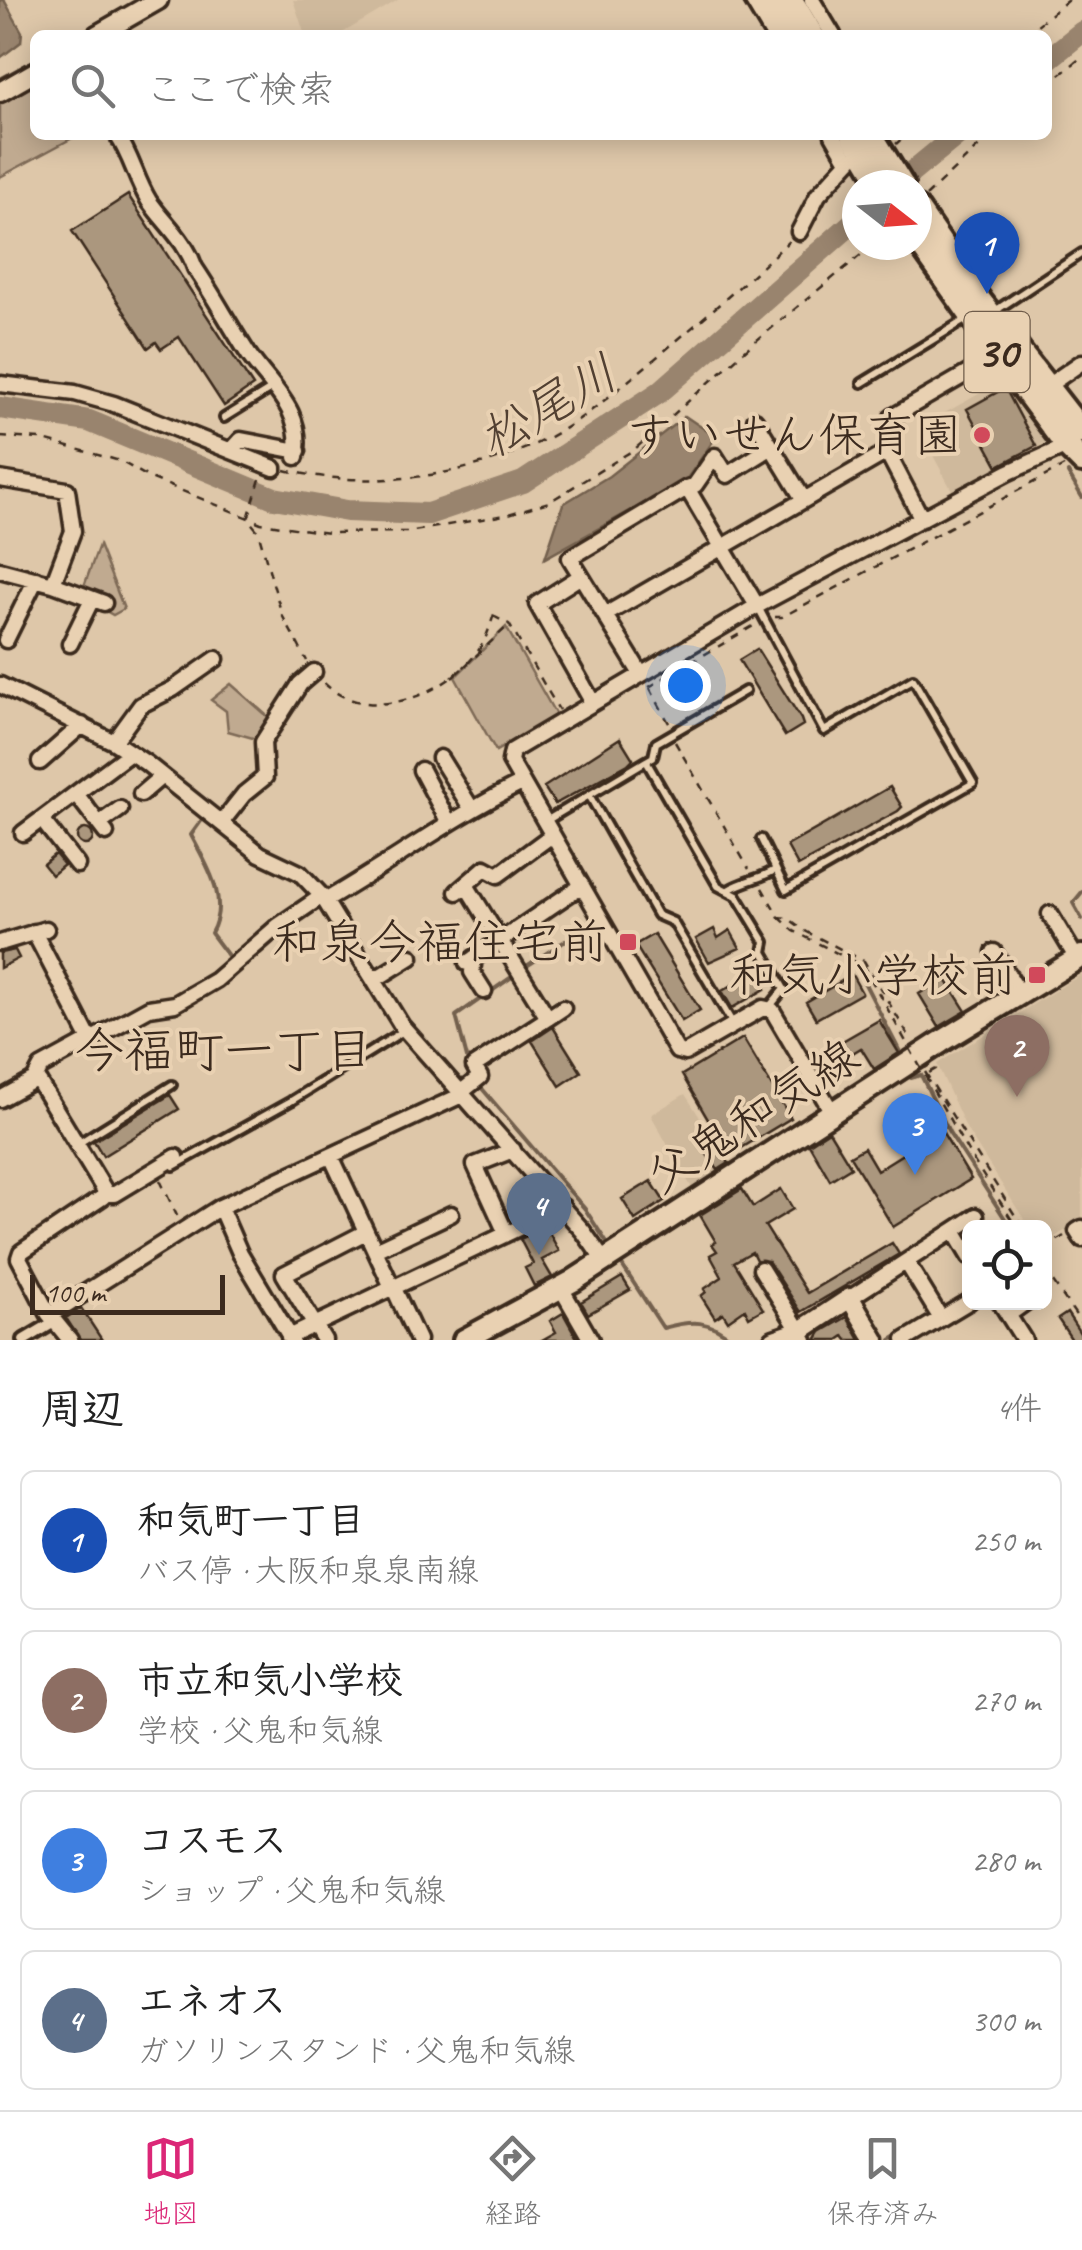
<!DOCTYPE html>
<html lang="ja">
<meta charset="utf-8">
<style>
:root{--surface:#fff;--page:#f6f6f6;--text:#222;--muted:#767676;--line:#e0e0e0;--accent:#db2777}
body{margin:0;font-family:Caveat,"Klee One",sans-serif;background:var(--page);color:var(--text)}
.controls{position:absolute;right:30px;bottom:30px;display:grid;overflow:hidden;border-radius:15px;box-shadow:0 5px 25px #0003}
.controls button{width:90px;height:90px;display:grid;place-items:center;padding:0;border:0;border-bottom:2px solid var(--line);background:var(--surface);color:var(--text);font:50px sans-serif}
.compass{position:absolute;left:842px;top:170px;width:90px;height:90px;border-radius:50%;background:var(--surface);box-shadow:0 5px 25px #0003;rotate:107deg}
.scale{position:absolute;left:30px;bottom:25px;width:195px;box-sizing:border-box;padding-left:10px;border:5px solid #3b2a1e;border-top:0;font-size:28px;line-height:35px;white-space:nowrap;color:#3b2a1e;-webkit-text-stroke:8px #e9d1b2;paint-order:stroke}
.you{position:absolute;left:685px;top:685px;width:35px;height:35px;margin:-25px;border:8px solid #fff;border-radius:50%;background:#1a73e8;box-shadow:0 0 0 15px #1a73e833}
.badge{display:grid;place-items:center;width:65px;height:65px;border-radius:50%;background:var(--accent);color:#fff;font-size:32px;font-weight:700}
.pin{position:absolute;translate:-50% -82px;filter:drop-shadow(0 2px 5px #0008)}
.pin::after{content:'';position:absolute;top:52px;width:35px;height:30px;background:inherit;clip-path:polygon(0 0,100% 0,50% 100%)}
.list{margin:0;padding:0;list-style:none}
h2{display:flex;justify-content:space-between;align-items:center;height:130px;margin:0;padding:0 40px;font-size:42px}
h2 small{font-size:32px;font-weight:400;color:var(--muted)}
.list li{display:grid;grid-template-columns:65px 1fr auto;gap:30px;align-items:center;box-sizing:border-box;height:140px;margin:0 20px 20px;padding:0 20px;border:2px solid var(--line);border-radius:15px}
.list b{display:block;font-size:38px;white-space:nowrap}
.list p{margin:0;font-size:32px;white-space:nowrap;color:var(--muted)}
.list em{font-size:32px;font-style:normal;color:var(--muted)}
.icon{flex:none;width:55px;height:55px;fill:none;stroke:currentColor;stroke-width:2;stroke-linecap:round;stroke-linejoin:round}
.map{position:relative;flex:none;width:1082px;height:1340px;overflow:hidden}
.search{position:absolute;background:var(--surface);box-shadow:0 5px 25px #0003;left:30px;right:30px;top:30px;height:110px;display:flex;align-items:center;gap:25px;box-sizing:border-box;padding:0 35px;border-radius:15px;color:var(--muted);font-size:38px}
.sheet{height:770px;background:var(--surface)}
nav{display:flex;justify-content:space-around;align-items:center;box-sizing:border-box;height:140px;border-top:2px solid var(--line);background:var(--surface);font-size:28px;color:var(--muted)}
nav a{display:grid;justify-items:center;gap:5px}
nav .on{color:var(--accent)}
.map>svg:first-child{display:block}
.built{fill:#cfb99c}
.green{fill:#c0aa90;stroke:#7e6a57;stroke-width:2.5}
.water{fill:#99846e;stroke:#73604e;stroke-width:2.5}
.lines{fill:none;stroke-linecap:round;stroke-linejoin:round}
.stream{stroke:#73604e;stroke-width:4}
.river{stroke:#99846e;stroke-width:22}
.building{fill:#ab977e;stroke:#3b2a1e;stroke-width:2.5}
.service-casing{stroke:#3b2a1e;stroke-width:14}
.pedestrian-casing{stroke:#3b2a1e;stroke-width:18}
.minor-casing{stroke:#3b2a1e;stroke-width:21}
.tertiary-casing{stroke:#3b2a1e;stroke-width:25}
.secondary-casing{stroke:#3b2a1e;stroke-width:28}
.primary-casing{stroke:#3b2a1e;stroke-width:30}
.path{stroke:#3b2a1e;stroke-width:2.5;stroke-dasharray:8 8;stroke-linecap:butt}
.service{stroke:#e9d1b2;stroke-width:6}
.pedestrian{stroke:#e9d1b2;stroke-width:10}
.minor{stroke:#e9d1b2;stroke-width:14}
.tertiary{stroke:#e9d1b2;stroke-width:18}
.secondary{stroke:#e9d1b2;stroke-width:20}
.primary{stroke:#e9d1b2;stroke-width:22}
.path-bridge{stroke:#3b2a1e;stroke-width:2.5;stroke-dasharray:8 8;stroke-linecap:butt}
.poi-dot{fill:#d1495b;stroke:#e9d1b2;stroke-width:4}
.labels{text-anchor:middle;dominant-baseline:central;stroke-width:8;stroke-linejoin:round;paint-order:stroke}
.shield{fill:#e9d1b2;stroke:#6f5c4a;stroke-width:2.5}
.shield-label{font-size:45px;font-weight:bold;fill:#3b2a1e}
.poi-label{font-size:48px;fill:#3b2a1e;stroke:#e9d1b2;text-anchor:end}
.street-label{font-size:48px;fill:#3b2a1e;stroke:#e9d1b2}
.water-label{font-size:50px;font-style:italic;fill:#524032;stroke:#e9d1b2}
.neighbourhood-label{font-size:50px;fill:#3b2a1e;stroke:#e9d1b2}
</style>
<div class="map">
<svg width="1082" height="1340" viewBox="0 0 1082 1340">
<rect width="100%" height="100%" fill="#dec7a9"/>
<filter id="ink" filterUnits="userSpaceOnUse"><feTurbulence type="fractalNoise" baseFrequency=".01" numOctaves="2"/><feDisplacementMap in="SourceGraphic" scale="20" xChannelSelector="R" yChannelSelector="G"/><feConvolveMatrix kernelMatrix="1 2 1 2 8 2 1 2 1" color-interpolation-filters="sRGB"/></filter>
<g filter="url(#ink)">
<path class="built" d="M293,0H398L339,35H305Z
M1002,381L1046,442L954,494L918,428Z
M1082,974V1220L1045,1243L1044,1228L1029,1227L967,1130L937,1064Z
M685,1094L729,1163L693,1190L651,1115Z"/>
<path class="green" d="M35,80V135H78L0,177V100Z
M99,545L124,609L113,615L104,610L108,599L83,589Z
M506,627L556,715L496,751L455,677Z
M231,684L273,721L260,740L228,731L226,711L211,700Z"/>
<path class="water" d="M0,0H4L22,32L21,42L0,58Z
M685,416L716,437L686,480L545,558L563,504L609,476Z"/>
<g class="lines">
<path class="stream" d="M0,79L35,60
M1068,473L1082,497
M204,817L191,835C207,866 230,899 211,933L232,961
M1082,892L1073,903L1082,919
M522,969L590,925
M863,980L901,1054
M471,1073L456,1016L516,974
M911,1078L921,1075L949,1132L1011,1228
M479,1085L585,1209L609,1246
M618,1259L663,1328C692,1320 709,1319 733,1340
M891,1340L934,1315"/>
<path class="river" d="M1047,60L1082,32
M896,185L957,135
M0,408L89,421L274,498L347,511L428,514L523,482L660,392L857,219"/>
</g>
<path class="building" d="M128,195L253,386L224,406L179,337L161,349L156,342L148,348L72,231Z
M1005,388L1036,446L998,466L967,409Z
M757,649L801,719L803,725L785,736L739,660Z
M620,738L633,759L628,764L555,804L544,787Z
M890,787L902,807L898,811L798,866L787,846Z
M77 837a8 8 0 1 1 16 0a8 8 0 1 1-16 0Z
M55,854L64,865L52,875L43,864Z
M714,929L718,938L730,930L740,948L709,962L696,939Z
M654,934L700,1010L682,1021L635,945Z
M15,950L19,958L0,968V953Z
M755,972L765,989L732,1008L722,991Z
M852,975L862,993L816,1019L806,1002Z
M945,978L966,1011L939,1027L919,994Z
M879,1020L899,1053L874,1069L861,1048L846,1057L839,1043Z
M553,1027L581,1072L560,1086L532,1041Z
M743,1038L791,1118L725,1158L729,1163L718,1170L701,1146L717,1135L682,1075Z
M170,1095L179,1109L103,1156L94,1141Z
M931,1113L971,1179L893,1227L850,1156L864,1148L877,1170L925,1140L915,1123Z
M829,1131L851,1167L830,1180L809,1144Z
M651,1181L664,1201L635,1220L622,1199Z
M742,1189L753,1207L781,1189L793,1209L765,1226L807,1293L892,1243L899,1254L801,1312L768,1261L756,1260L752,1252L734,1262L763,1309L749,1317L745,1309L728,1321L723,1313L715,1318L701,1296L706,1292L704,1289L722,1277L710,1255L717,1251L712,1244L716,1242L700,1215Z
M546,1227L559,1251L542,1260L552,1277L534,1286L525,1268L533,1264L520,1239Z
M622,1277L630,1290L588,1314L581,1302Z
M81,1308L102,1340H80L66,1318Z
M563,1313L578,1340H542L556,1332L550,1321Z
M1067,1313L1082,1336V1340H1072L1058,1319Z
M847,1317L860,1340H847L844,1336L838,1340H816L821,1332Z"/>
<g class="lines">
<defs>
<path id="service" d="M995,311L1082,253
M862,383L965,320
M224,418L274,387
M758,607L824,731L913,679L973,783L786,890L761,839
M646,761L653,757L656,743L745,691
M589,795L657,915L673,922L733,1024
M546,821L646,761L718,886L737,896L765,942L763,952L784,989L770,1006
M728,890C746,880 760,879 775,870
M79,1143L172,1085
M174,1166L291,1101L405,1030"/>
<path id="pedestrian" d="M24,1340L56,1321"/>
<path id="minor" d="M752,0L773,35
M812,0L833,35
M117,135C131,155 136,180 149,201C165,224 186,241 195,268C214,296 230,326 249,355C272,388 305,412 296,457
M833,135L848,161
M799,232L818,195L851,159
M0,384L75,393L114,404L274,468
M1046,387L1082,362
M892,417L999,355
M755,420L804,500
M231,451L241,440L298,451
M0,479L67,490L73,531L53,584
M687,488L695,485L715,456L727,475L772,447
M0,570L53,584L104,603
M581,576L537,604L593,703
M605,615L887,452L922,519
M6,640L36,579
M70,644L92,599
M641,674L570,558L687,488L757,606
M0,685L114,742L146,763L260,854L300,873L322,896L402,1026L583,1231L604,1261
M114,742L141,705L173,689L216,659
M440,758L471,808
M40,762L82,725
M421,770L448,821
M76,794L106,833
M141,794L162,776
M42,820L77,865
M221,823L244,794L265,777L263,742L300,684L314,672
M99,824L120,809
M23,833L130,753
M457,892L485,868L498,875L552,835
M325,901C392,862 453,817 522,783
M1050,914L1077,959
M34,932L90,1040
M0,943L46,929
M994,952L1020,994
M474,958L472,972L484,991
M467,963L581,886
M374,980L411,957
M548,1018L563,1008
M34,1080L39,1082L105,1191L103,1197L21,1252L19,1258L48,1313L70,1340
M460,1093L480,1077L474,1066L548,1018L466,885
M0,1099L34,1080L41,1067L149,1008L175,1004L216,980L278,926L322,896
M832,1112L772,1010L763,1008L685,1053L677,1051L510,761L512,751L757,606L1007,473L1071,444
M331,1156L392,1287
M105,1194H115L176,1157
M220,1207L240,1253L292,1340
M1082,1228L1077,1231L1082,1239
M954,1231L970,1258
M506,1233L475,1165L513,1150
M375,1250L451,1214
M907,1263L940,1317
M761,1269L805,1340
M561,1288L591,1340
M396,1293L418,1340
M850,1298L976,1216
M1000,1302L1024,1340
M50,1315L220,1207L462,1095
M1008,1315L1026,1302
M289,1337L563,1207
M324,1340L284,1274L366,1232
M905,1340L970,1301"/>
<path id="tertiary" d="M97,35L158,0
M0,92L35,72
M774,1340L800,1331L850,1298L875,1340"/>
<path id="secondary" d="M464,1340L573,1281L941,1042L1082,956"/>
<path id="primary" d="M771,0L792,35
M791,0L812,35
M853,135L883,185
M871,135L902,185
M917,209L980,301L1082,432
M917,239L999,355L1066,445L1082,461"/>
</defs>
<use href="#service" class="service-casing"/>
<use href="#pedestrian" class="pedestrian-casing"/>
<use href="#minor" class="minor-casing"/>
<use href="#tertiary" class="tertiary-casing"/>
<use href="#secondary" class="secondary-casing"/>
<use href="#primary" class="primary-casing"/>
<path class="path" d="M1025,35L1068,0
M1047,85L1082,57
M896,144L906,135
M926,196L991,135
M0,437L40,439L120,461L148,477L261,523L328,533L408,532L505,515L549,502L635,449L751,345L873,245
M285,470C371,490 467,478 546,439C585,419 618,389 651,362C698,323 745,283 789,241
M260,479L248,519L258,531L282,615L307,661
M493,616L509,624L559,710
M775,617H782L1064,466
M452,678L508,626
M324,683C369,727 452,694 482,645C488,634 492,620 496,608
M649,687L755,625
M650,688L670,725
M675,742L749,869
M762,888L779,917L788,918L807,932L864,961L911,1040
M925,1072L1023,1228
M160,1180L178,1218
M1044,1249L1064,1236
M1044,1269L1082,1324"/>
<use href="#service" class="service"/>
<use href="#pedestrian" class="pedestrian"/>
<use href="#minor" class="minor"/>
<use href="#tertiary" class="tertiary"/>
<use href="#secondary" class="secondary"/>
<use href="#primary" class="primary"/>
<path class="path-bridge" d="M779,917L794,931L864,967L968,1152L1017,1228
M925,1068L933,1063L936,1069L927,1074"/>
</g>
</g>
<g class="poi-dot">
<circle cx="982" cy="435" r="10"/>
<rect x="618" y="932" width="20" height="20" rx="5"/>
<rect x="1027" y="965" width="20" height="20" rx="5"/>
</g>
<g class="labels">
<rect class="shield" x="964.5" y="312" width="65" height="80" rx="8"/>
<g class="shield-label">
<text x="997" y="352">30</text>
</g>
<g class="poi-label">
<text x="962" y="435">すいせん保育園</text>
<text x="608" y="942">和泉今福住宅前</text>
<text x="1017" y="975">和気小学校前</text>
</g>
<g class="street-label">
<text transform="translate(753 1116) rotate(-33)">父鬼和気線</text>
</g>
<g class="water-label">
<text transform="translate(548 406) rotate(-30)">松尾川</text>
</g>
<g class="neighbourhood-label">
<text x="224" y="1050">今福町一丁目</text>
</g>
</g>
</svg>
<div class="controls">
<button><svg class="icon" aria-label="locate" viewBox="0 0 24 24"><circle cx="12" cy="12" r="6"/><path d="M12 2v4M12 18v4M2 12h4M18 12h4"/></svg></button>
</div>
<svg class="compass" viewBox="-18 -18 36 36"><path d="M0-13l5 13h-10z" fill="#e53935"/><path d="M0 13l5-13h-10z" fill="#767676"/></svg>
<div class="scale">100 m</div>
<div class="you"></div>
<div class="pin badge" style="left:987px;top:294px;background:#1a4fb4">1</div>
<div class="pin badge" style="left:1017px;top:1097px;background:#8d6e63">2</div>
<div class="pin badge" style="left:915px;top:1175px;background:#3f7fe0">3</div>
<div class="pin badge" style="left:539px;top:1255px;background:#5c6f8a">4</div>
<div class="search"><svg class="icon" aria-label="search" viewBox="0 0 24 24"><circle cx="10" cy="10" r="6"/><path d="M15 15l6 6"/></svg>ここで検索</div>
</div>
<section class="sheet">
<h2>周辺<small>4件</small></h2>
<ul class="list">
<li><span class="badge" style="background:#1a4fb4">1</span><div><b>和気町一丁目</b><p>バス停 · 大阪和泉泉南線</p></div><em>250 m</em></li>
<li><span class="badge" style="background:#8d6e63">2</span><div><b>市立和気小学校</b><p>学校 · 父鬼和気線</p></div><em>270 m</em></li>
<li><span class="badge" style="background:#3f7fe0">3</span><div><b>コスモス</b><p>ショップ · 父鬼和気線</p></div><em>280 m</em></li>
<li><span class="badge" style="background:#5c6f8a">4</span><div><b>エネオス</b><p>ガソリンスタンド · 父鬼和気線</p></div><em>300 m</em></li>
</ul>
</section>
<nav>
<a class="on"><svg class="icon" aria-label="map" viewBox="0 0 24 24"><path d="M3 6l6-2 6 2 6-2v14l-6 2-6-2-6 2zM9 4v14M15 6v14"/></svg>地図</a>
<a><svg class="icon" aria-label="directions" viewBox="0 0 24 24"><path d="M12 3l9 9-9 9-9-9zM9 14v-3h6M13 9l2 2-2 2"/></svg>経路</a>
<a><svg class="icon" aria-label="saved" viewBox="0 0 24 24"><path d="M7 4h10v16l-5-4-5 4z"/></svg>保存済み</a>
</nav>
